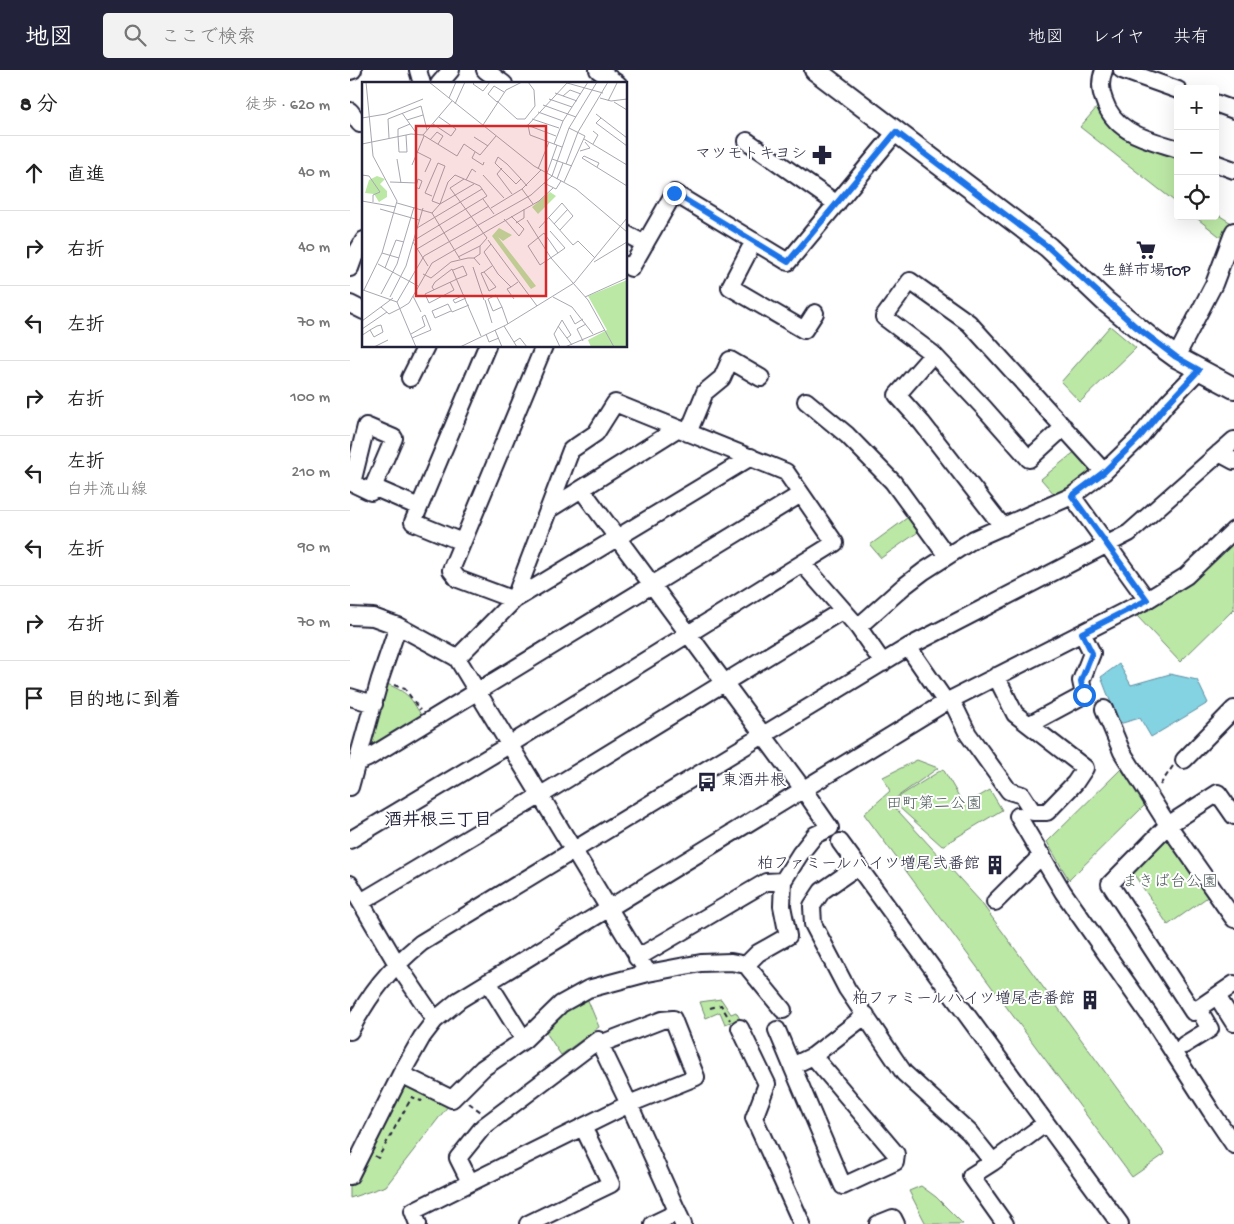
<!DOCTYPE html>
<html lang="ja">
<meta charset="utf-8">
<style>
:root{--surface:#fff;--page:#f2f2f2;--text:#222;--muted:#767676;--line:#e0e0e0;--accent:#22223b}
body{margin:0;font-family:"Gochi Hand","Klee One",sans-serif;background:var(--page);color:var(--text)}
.controls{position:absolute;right:15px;top:15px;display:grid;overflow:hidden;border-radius:5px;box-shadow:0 5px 20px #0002}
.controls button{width:45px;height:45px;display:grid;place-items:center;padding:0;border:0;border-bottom:1px solid var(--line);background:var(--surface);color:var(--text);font:25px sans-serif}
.stop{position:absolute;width:15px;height:15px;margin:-11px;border:4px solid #1a73e8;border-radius:50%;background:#fff}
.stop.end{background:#1a73e8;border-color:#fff;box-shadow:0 1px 5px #0008}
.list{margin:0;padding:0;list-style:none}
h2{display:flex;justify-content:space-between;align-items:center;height:65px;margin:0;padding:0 20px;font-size:21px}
h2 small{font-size:16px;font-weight:400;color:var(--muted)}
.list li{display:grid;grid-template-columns:32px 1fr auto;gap:15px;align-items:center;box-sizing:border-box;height:75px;padding:0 20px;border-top:1px solid var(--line)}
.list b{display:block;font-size:19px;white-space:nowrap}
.list p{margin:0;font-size:16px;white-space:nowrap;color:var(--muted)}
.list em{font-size:16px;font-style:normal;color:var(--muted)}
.icon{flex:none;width:28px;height:28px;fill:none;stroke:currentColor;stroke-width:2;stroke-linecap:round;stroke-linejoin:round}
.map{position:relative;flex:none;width:884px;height:1154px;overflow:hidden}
header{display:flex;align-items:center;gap:30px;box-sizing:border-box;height:70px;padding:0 25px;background:var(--accent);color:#fff}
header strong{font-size:24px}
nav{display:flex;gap:28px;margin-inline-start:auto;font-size:18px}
.search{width:350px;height:45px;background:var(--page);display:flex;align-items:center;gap:12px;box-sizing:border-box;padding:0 18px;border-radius:5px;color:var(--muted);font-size:19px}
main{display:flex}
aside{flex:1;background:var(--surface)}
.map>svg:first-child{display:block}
.green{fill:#bce8a6;stroke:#6f8570}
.water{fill:#84d3e2;stroke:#5d8c9f}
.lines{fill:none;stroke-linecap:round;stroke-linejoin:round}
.minor-casing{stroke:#22223b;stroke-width:20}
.major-casing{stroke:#22223b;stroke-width:24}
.path{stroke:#22223b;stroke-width:2;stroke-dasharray:5 4;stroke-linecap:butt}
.minor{stroke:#fff;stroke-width:16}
.major{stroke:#fff;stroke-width:20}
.route{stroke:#1a73e8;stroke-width:6}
.labels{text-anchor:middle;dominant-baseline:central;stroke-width:4;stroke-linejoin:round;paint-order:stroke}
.poi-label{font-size:16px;fill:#22223b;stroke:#fff;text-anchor:end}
.park-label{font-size:16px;fill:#505d5b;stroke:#fff}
.neighbourhood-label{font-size:18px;font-weight:bold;fill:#22223b;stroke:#fff}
.inset-road{fill:none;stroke:#a7a7b1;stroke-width:1}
.view{fill:#d62828;fill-opacity:0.15;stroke:#d62828;stroke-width:2.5}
.inset-edge{fill:none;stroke:#22223b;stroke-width:2.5}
</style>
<header>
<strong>地図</strong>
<div class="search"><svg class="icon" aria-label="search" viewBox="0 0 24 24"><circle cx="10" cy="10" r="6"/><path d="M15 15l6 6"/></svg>ここで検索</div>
<nav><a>地図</a><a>レイヤ</a><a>共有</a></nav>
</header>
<main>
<aside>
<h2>8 分<small>徒歩 · 620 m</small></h2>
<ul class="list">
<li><svg class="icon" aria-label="ahead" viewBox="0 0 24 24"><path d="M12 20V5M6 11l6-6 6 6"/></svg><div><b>直進</b></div><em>40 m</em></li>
<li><svg class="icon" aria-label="right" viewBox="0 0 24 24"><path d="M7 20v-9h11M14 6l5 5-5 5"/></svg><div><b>右折</b></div><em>40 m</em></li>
<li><svg class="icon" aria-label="left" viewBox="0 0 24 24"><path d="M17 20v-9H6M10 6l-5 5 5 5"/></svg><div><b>左折</b></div><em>70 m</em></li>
<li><svg class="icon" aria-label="right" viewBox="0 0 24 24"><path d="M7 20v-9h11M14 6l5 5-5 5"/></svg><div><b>右折</b></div><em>100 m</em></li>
<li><svg class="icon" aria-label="left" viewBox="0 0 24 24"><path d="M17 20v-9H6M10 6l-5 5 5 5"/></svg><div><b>左折</b><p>白井流山線</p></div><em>210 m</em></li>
<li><svg class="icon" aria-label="left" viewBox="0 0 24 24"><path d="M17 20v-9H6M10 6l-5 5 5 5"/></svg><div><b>左折</b></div><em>90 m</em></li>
<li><svg class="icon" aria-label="right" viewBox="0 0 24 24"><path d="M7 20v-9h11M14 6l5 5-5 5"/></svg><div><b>右折</b></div><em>70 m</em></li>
<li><svg class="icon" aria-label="arrive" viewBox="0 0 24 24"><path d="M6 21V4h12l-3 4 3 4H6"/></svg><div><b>目的地に到着</b></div></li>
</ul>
</aside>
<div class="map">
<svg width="884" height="1154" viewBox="0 0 884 1154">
<rect width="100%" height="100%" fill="#fff"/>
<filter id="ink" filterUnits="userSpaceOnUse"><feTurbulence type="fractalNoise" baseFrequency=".02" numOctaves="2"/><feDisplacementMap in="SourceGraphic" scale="10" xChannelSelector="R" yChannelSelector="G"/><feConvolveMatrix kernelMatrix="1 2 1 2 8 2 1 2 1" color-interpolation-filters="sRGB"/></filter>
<g filter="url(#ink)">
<path class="green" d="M749,35L828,85V134L730,57Z
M865,143L883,154L873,169L844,146H865Z
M760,256L786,278L730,332L711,312Z
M727,380L741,396L740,402L718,419L705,425L691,409Z
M561,445L571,460L531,488L520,475Z
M884,471V539L830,592L787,546L839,515Z
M33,612C60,624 59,625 74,650L18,684L14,680Z
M567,690L588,698L540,732L630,831L815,1084L782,1107L514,744L540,721L533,707Z
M593,699L614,735L640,720L652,740L592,776L542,731Z
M771,699L796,734L719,810L697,772Z
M814,767H819L859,826L818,855L781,800Z
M237,928L249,957L211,985L195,961L216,939Z
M371,929L381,944L386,942L390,949L375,954L370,942L356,948L350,932Z
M52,1013L98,1036L36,1116L0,1128V1116Z
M571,1116L586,1127L613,1154H576L559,1121Z"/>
<path class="water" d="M769,594L781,615L820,604L847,610L858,633L801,667L790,648L769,654L751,607Z"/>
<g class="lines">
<defs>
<path id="minor" d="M68,0L72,14
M135,0L154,14
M248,0L268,14
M754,0C750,10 750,20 754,30C765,64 798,69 828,79
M772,0L828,20
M0,1L3,0
M89,14L101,0
M865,33L884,40
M0,41L10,54
M397,71L487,134
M865,93L884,100
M276,164L295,174
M404,171L380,217L454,260L465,243
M276,195L281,198L324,123L438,192L546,62
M0,198L4,187L14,170
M0,234L14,241
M194,276L101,500L108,509L164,530L401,387
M583,284L547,325L572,353L653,457
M826,287L864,214L884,161
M60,308L76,276
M456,331L497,365L543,412L597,486
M16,356L44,368L21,422L2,413Z
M714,357L679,389L634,338L583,284L534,247L560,211L619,253L754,402
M338,363L355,322L372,308L380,290L411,308
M869,383L884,391
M23,417L69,437
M232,420L453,719L480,758L465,765L450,784L433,811L416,812L287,888
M722,426L797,530
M198,440L327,359
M112,472L63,452L137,276
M453,494L508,557L533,593
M0,546L23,547L48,556L107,588L298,903
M508,557L553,517L574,501L624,469L722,426L754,402L788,369L817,333L849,300
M558,577L596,632
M0,627L24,634
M601,629L618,664L659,721L672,725L683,742H697L725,713L735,698L665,644L646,606
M754,639L772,682L818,755L884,849
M680,654L734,625L731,611L742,583L732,563
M834,690L884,639
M7,693L18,688L451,424
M0,717L30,609L48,556
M668,746L713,822L804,952L861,1041L884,1075
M884,746L868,723L818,755L760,814L843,942L884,914
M0,770L159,675L485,473L436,402L265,333L246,363L221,380L164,530L107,588
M490,772L770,1154
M508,796L472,821L462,836L463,854L497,919L554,1003L619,1062L643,1092L696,1053
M0,814L47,894L85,950
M11,832L191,725L493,540
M645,832L692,785
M396,895L408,883L438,866L432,836L433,811
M138,912L174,970
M867,926L884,953
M390,958L417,1014L404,1048L452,1154
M427,960L442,996
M0,961C20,923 38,900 71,873L558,577L779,463L884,370
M834,975L860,959L848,938
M463,986L442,996L493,1116L545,1092L546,1084L463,986L516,945
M51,1004L102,1029L133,998L174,970L211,934L238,919L298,903L351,893L381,892L396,895L433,940
M643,1092L621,1106L655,1154
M0,1106L51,1004L72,967L85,950L109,930L596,632L797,530L836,506L884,460
M120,1112L108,1088L133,1057L248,970L279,1034L333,1154
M68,1154L63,1141L279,1034L346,1007L323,949L312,950L250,974
M178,1154L261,1114L233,1057
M303,1154L328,1142
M528,1154L543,1148L546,1154"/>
<path id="major" d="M465,0L698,177L755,231L804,271L826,287L884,318"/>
</defs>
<use href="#minor" class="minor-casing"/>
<use href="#major" class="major-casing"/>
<path class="path" d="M44,615L55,619L70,640
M810,715L823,696
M360,938L371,935L380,950
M119,1033L131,1042
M25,1086L28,1088L62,1027L71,1031L72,1030"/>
<use href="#minor" class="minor"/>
<use href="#major" class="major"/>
</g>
</g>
<g class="lines" filter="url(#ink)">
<path class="route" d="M324,123L438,192L546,62L698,177L785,256L826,287L849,300L817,334L788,369L754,402L722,426L797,530L732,563L742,583L731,611L734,625"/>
</g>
<defs>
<symbol id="pharmacy-bare" viewBox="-9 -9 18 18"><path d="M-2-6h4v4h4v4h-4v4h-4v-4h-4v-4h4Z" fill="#22223b" stroke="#fff" stroke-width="2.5" paint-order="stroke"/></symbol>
<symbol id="supermarket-bare" viewBox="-9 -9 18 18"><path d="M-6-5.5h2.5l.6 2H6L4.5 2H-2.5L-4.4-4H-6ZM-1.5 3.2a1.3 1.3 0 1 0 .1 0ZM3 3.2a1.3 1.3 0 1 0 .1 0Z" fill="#22223b" stroke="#fff" stroke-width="2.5" paint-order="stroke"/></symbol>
<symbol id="bus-bare" viewBox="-9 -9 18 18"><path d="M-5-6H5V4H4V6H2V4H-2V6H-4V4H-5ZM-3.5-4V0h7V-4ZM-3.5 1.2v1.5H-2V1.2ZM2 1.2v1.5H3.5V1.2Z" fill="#22223b" stroke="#fff" stroke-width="2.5" paint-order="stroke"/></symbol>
<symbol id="building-bare" viewBox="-9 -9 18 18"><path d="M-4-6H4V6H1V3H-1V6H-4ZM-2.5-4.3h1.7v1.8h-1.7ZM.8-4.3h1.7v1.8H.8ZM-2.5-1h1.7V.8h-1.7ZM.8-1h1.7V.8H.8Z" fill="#22223b" stroke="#fff" stroke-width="2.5" paint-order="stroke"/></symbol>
</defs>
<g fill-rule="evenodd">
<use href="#pharmacy-bare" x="458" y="71" width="28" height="28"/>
<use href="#supermarket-bare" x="782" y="166" width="28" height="28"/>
<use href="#bus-bare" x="343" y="698" width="28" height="28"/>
<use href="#building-bare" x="631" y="781" width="28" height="28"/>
<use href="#building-bare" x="726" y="916" width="28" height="28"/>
</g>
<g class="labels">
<g class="poi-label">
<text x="457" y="85">マツモトキヨシ</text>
<text x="796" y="202" text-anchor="middle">生鮮市場TOP</text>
<text x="372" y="712" text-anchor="start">東酒井根</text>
<text x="630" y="795">柏ファミールハイツ増尾弐番館</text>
<text x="725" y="930">柏ファミールハイツ増尾壱番館</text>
</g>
<g class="park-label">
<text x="584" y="735">田町第二公園</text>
<text x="820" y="813">まきば台公園</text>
</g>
<g class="neighbourhood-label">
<text x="88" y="751">酒井根三丁目</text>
</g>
</g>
<g transform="translate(12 12)">
<rect width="265" height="265" fill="#fff"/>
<path d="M15,94L23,97L18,102L25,109V115L17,120L12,112L3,111L7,98ZM188,110L194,114L176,132L170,125ZM137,146L150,153L141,159L136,155L174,204L169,207L130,154ZM265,198V265H229L226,258L245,248L226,214Z" fill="#bce8a6"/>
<path class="inset-road" d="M67,0L172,84L214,107L265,150M113,0L111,2L121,9L128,0M193,11L215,19M201,14L208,8L219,12M87,16L94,0M238,16L249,19L265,17M187,17L210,25M135,19L155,37H163L173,24L172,8L166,0M246,19L255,1M135,20L126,12L132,4L142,10M252,20L265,28M93,22L103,0M181,23L214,35M176,30L201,39M40,31L55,52M234,32L265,56M0,36L24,32L61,17M239,36L234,41L265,64M170,37L197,46M45,38L61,33M71,42L89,54L94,47L77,35M121,43L144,8L160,0M165,43L194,54M231,49L236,53L231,62M61,53L90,19M36,54L37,70H45L44,53M36,54V47L48,42M112,55L126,64M27,56L26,37L59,24L65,48M222,57L265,83M68,58L75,50L81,54L76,62M0,62L49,52L61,53L95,74L102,62L118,73L134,54M192,62L201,39L226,0M200,65L168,53L166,43L205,1L241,11M218,69L228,66L223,60M55,70L69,77L63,90M113,70L110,76L121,83L122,80M35,77L39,101M190,77L210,84M204,82L216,50L246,0M50,83L62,54M235,85L237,81L222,74L220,76L265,104M140,86L135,92L150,112M176,87L187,60M185,91L195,63M0,93L7,94L18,110L11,113V120M121,93L142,116M56,97L60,99L57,107L54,105ZM159,97L154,102L133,81L136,75L145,82L159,97L165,104M195,97L201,81M104,98L110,87L114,90M28,100L55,101M202,100L223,54L207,46M182,101L194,107L199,99M88,106L125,156L118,164L96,175M88,106L102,97M160,107L171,122M70,114L63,111L76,81L83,84L70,119L78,122L112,102M121,117L132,132M0,119L34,125M35,121L70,131L98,177M129,126L160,107L179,88M18,127L57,138M187,136L211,163L216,159L233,176M142,137L157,154L162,147L149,134M165,138L189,176L226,218L252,265M154,141L162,136V127M192,142L206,127M55,146L120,107M177,146L200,121L211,134L198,148M188,149L203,166L196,171M182,151L196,171L178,183L166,164ZM126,158L175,224M51,159L125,114L118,104L93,93L86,100L78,122L70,131M51,160L66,184M129,162L122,170L136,192L149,205L156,200M55,167L127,124M20,171L37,176M112,176L118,172V164M232,180L265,160M16,182L56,204M111,185L122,218M23,186L34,158L42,160M122,190L119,191L127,209L134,205L122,190L130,184M61,192L69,196L89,180L106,176H112L118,183M88,200L92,208L67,221L63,212L95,197L105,193L101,184L91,188M149,205L145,207L152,217M1,208L35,220L54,265M2,208L20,171L35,119L11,74L4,0M72,208L70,205L73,200L90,187L119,254M19,212L35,182L52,125M102,213L91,218L93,221L104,216M51,214L59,230M28,215L44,184L61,126M191,215L210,225L231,252M223,215L265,196M123,218L130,241M35,220L62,174L169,113L190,94L207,46L235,0M86,222L70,229L73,236L89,229M86,222L90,230L107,223M19,225L27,232L39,226L47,221L70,181L177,119L191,106M140,225L131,229L126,217L134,213L140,225L146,242M208,233L213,242L221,237M0,239L31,216M142,244L155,265M196,244L210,263M0,247L25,230M133,248L140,265M49,252L63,244L60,235L63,233L69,248L50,256M124,252L127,260L137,256M0,253L2,252L8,248L15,244L19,243L21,250L12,255L8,248M221,259L215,247L224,242M152,260L158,256L165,265M12,265L26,258M98,265L144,243L212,201L265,136M198,265L192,252L200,238L209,253L205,256M203,265L243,248"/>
<path class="view" d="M54,44H184V214H54Z"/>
<rect width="265" height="265" class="inset-edge"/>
</g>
</svg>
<div class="controls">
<button>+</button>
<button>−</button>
<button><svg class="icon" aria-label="locate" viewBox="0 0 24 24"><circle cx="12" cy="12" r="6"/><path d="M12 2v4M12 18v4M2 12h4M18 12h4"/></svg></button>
</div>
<div class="stop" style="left:734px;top:625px"></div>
<div class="stop end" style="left:324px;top:123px"></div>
</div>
</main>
